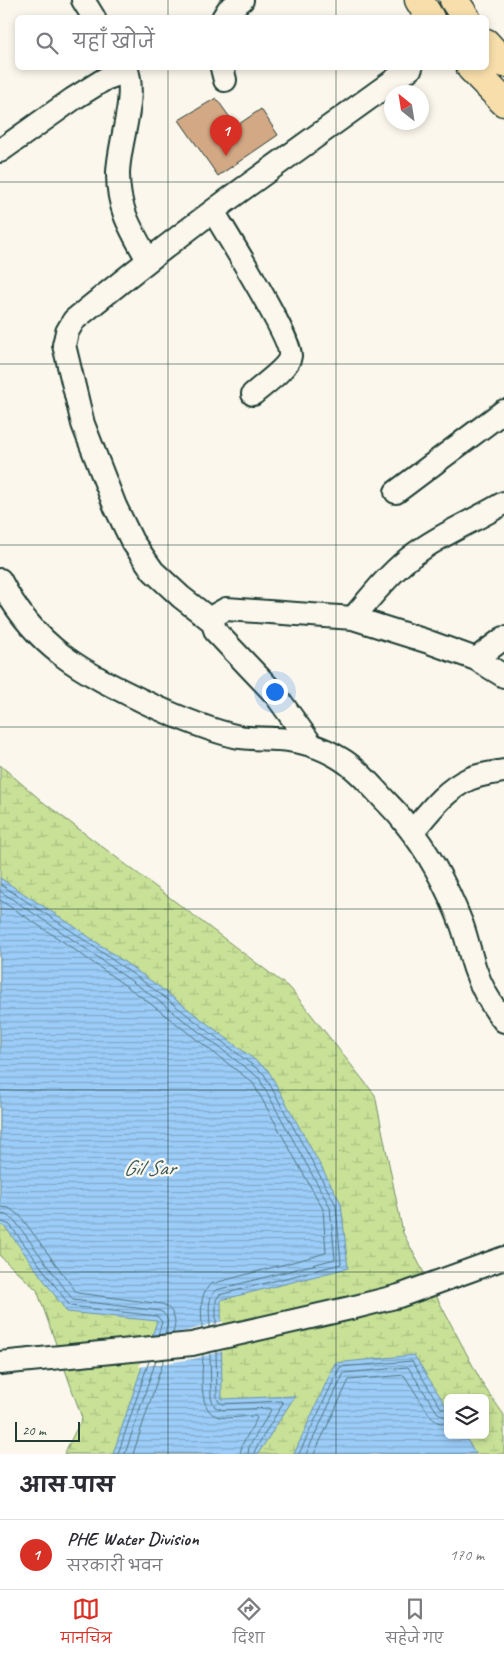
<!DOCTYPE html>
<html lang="hi">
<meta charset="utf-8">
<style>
:root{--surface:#fff;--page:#f7f7f7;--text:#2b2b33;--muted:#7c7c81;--line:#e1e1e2;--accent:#d93025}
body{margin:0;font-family:Caveat,"Playpen Sans Deva",sans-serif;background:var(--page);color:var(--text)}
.controls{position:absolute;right:15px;bottom:15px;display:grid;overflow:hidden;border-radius:8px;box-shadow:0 2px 8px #0003}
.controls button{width:45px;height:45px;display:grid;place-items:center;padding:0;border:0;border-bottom:1px solid var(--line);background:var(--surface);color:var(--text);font:25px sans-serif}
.compass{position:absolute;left:384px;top:85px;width:45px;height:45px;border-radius:50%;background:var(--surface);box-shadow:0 2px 8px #0003;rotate:330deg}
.scale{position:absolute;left:15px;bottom:12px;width:65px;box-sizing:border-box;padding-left:5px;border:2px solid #1f3d34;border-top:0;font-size:14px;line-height:18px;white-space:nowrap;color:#1f3d34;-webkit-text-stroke:4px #fbf7ec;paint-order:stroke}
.you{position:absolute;left:274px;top:691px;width:18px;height:18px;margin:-12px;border:4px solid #fff;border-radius:50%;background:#1a73e8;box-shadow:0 0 0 8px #1a73e833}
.badge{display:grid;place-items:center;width:32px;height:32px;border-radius:50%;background:var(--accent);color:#fff;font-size:16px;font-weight:700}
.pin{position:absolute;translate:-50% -41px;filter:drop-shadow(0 1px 2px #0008)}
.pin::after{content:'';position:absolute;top:26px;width:18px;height:15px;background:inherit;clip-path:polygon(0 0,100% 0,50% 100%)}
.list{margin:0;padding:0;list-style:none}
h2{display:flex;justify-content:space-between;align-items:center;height:65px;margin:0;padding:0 20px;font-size:21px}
h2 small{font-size:16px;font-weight:400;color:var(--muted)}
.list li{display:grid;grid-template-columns:32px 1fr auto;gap:15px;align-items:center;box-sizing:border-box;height:70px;padding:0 20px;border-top:1px solid var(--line)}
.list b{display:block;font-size:19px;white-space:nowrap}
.list p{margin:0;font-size:16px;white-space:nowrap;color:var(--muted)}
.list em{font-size:16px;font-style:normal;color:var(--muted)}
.icon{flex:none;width:28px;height:28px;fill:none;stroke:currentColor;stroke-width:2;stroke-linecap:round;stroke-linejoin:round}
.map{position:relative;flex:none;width:504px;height:1454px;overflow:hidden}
.search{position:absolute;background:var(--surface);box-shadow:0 2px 8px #0003;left:15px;right:15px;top:15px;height:55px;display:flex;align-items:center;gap:12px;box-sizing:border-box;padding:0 18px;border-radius:8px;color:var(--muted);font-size:19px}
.sheet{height:135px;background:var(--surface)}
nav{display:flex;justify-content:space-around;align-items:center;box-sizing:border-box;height:70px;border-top:1px solid var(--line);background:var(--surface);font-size:14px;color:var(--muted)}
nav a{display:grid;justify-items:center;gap:2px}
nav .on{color:var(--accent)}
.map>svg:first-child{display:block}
.wetland{fill:url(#wetland-marsh);stroke:#748f66;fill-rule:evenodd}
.water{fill:url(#water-rules);stroke:#6a93aa}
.pier{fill:#fbf7ec}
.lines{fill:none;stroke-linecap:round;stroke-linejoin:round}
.shore{stroke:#517782;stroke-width:1}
.building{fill:#d3a885;stroke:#1f3d34}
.minor-casing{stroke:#1f3d34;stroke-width:26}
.trunk-casing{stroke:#1f3d34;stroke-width:31}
.minor{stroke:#fbf7ec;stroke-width:22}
.trunk{stroke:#f8deab;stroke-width:28}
.grid{fill:none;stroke:#1f3d34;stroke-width:1;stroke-opacity:0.55}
.labels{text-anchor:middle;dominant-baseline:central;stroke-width:4.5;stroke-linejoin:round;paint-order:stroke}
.water-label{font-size:22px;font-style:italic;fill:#385a5b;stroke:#fbf7ec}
</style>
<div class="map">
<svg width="504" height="1454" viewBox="0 0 504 1454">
<defs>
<pattern id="wetland-marsh" width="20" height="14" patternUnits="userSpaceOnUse" patternTransform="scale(1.25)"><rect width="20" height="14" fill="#c8e197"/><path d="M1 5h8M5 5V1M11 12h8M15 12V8" fill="none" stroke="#abc283"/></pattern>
<pattern id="water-rules" width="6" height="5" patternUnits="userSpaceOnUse" patternTransform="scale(1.25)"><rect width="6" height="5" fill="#9ccdf8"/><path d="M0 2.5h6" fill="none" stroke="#7fa8ca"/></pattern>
</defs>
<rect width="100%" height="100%" fill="#fbf7ec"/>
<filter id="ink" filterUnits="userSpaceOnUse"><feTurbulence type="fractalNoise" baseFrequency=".02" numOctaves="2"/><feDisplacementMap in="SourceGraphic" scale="10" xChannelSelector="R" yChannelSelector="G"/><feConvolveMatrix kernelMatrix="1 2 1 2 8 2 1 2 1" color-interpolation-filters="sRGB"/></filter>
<g filter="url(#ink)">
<path class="wetland" d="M0,765L43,802L291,989L375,1095L403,1233L483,1385L504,1415V1454H64L82,1418L37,1290L0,1256ZM448,1398H485V1435H448Z"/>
<path class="water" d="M0,878L75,927L154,983L268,1070L341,1203L348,1268L221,1300L222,1399L295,1396L258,1454H113L157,1321L67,1312L6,1228L0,1224Z
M414,1355L448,1409V1435H464L476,1454H294L335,1363Z"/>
<path class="pier" d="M223,1321L224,1351L193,1359L139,1367L149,1336L186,1331Z"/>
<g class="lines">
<path class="shore" d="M0,884L73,932L151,987L264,1074L336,1205L341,1264L219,1295L216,1300V1326
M0,891L69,937L147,992L259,1078L330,1207L335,1259L216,1290C206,1298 210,1315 210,1327
M0,900L65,943L143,998L253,1083L323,1209L326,1253L211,1284C198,1295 202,1313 202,1329
M0,1207L9,1208L21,1217L77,1293L162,1304C175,1310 177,1321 173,1333
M0,1214L6,1215L15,1221L73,1300L160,1311C170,1316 168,1324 165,1334
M0,1221L10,1225L70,1306L157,1316L162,1322L158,1335
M216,1351L217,1398L219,1402L223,1404L281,1401L283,1403L255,1450L254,1454
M210,1353L211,1398L215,1407L223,1410L269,1408L271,1410L249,1447L248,1454
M203,1354C203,1372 196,1413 220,1417C231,1419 244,1416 255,1416L257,1418L242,1445L240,1454
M118,1454L149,1361
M125,1454L156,1360
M133,1454L164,1359
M299,1454L340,1367L412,1361L441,1408L448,1410
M306,1454L344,1373L408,1367L437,1412L442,1416L448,1417
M314,1454L349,1380L404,1375L431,1417L437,1422L448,1425"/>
</g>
<path class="building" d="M216,98L236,126L261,109L278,135L218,176L179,120Z"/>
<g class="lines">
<defs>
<path id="minor" d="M83,0L94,18
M223,18L228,10L242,0
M126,68C138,96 118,144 118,174C118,210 131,229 148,260
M222,68L225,80
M0,151L73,99L105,79L127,71
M213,211C226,233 292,339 290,356C289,367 262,386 253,394
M396,492L504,411
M0,580C35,648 81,671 147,703C177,717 207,730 239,737C252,739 264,738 277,739C299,740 322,747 341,759C356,768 368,782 380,795C388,804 398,813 405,823C430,853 448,889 462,925C467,939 470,954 475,969C481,987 492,1006 504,1021
M353,618C370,598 387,576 408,559C437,536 472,522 504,503
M212,621L181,597L153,571L132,541L115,506L83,424L64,345L67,332L74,320C133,272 192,225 254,181C306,143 359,106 411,68
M476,659L504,638
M311,744L275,694L216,632L212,621L217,614L226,609L353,618L426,641L476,659L504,676
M412,832C429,812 445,790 469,779C480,774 493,773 504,771
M0,1363L192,1344L355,1307L399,1296L504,1258"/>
<path id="trunk" d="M419,0L430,18
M454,0L466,18
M486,43L504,63
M471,68L504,102"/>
</defs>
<use href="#minor" class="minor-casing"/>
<use href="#trunk" class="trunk-casing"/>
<use href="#minor" class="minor"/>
<use href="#trunk" class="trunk"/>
</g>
</g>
<path class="grid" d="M168,0V18M336,0V18M168,68V1454M336,68V1454M0,182H504M0,364H504M0,545H504M0,727H504M0,909H504M0,1090H504M0,1272H504"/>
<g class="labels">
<g class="water-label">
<text x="149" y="1168">Gil Sar</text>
</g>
</g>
</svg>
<div class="controls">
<button><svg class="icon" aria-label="layers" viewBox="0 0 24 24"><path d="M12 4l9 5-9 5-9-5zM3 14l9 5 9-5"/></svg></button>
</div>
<svg class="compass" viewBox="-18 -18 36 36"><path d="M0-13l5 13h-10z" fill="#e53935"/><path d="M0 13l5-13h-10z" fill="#7c7c81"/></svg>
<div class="scale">20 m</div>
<div class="you"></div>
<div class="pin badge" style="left:226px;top:156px">1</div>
<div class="search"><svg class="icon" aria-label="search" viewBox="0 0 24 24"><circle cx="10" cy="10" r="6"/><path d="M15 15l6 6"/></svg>यहाँ खोजें</div>
</div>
<section class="sheet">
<h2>आस-पास<small></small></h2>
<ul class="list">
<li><span class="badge">1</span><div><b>PHE Water Division</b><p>सरकारी भवन</p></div><em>170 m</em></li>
</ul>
</section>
<nav>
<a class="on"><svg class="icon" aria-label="map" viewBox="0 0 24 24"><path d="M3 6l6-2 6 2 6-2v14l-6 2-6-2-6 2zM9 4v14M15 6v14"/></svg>मानचित्र</a>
<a><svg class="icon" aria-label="directions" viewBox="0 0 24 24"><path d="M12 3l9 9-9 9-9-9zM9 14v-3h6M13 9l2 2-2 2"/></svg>दिशा</a>
<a><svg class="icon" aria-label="saved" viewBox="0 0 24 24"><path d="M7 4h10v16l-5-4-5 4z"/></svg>सहेजे गए</a>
</nav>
